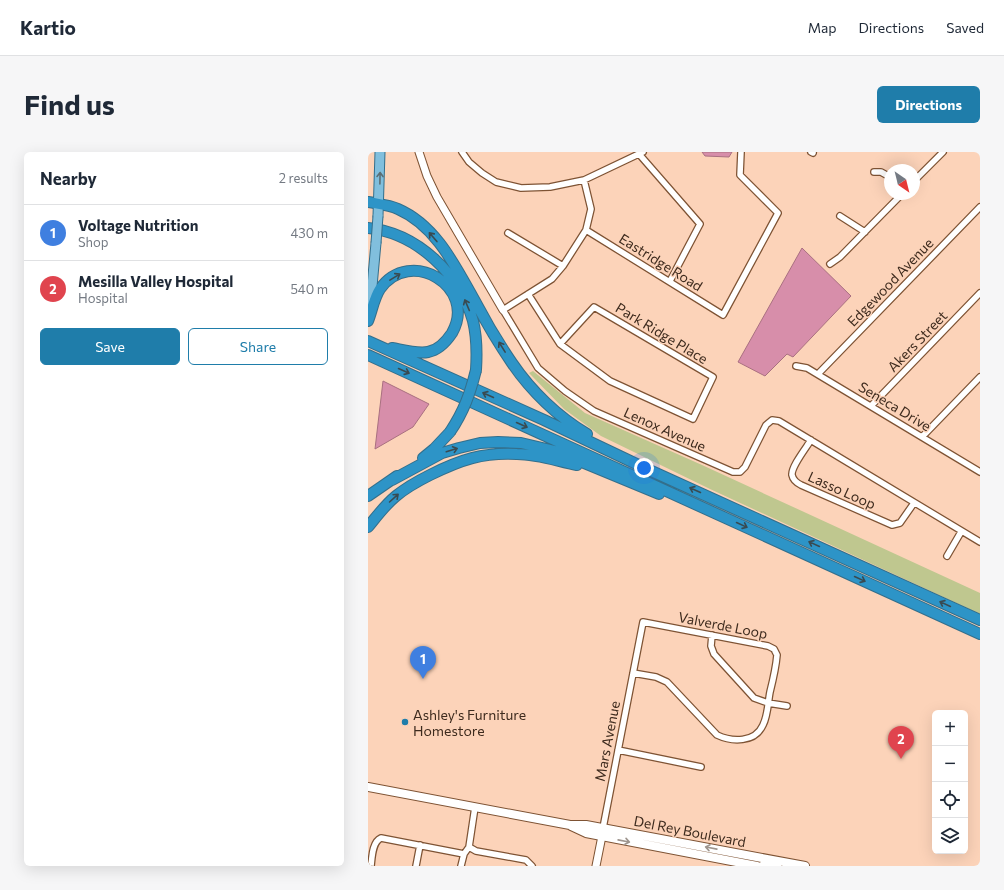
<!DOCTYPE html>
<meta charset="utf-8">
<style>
:root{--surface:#fff;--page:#f6f6f7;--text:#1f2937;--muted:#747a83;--line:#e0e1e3;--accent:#1f7daa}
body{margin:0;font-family:Commissioner,sans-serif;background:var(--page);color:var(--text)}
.controls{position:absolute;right:12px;bottom:12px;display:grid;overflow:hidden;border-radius:6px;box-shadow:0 4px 16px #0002}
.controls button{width:36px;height:36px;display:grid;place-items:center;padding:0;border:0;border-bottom:1px solid var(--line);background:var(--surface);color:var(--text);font:20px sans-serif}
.compass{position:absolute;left:516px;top:12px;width:36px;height:36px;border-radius:50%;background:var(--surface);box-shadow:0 4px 16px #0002;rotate:145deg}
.you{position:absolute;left:276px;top:316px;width:14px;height:14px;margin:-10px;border:3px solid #fff;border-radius:50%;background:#1a73e8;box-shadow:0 0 0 6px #1a73e833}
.badge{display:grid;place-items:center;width:26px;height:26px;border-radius:50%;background:var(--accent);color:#fff;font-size:13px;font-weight:700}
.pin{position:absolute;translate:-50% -33px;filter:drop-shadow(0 1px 2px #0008)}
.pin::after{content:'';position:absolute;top:21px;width:14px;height:12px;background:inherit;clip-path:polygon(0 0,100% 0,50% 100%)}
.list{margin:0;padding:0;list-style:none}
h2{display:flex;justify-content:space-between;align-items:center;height:52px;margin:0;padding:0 16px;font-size:17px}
h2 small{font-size:13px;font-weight:400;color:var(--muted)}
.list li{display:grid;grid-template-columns:26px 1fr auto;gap:12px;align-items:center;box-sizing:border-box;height:56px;padding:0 16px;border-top:1px solid var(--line)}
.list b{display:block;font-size:15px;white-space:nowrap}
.list p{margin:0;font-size:13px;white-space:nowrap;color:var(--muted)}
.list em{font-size:13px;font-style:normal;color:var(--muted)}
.actions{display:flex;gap:8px;padding:12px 16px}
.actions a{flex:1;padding:9px 0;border:1px solid var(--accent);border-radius:6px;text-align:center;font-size:14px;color:var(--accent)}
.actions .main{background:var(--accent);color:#fff}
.icon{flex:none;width:22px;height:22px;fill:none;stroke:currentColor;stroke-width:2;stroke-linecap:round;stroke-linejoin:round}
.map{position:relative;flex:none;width:612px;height:714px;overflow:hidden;border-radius:6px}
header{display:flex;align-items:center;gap:24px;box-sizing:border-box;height:56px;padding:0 20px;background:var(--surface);border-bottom:1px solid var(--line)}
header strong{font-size:19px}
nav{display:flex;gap:22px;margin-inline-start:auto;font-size:14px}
.intro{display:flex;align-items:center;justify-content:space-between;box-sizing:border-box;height:96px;padding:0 24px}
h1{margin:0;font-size:28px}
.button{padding:10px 18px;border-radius:6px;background:var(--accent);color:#fff;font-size:14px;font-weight:700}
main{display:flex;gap:24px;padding:0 24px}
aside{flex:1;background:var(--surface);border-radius:6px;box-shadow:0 4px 16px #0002}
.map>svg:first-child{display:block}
.green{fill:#bfc78f}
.water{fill:#d78eaa;stroke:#a97080}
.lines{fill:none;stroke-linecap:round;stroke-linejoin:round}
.minor-casing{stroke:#7e5334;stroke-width:8}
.tertiary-casing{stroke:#7e5334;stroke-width:9}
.secondary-casing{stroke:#7e5334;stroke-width:10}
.primary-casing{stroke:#336f8c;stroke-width:11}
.motorway-casing{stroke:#336f8c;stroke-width:12}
.minor{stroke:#fff;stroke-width:5.5}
.tertiary{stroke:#fff;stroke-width:7}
.secondary{stroke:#fff;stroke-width:8}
.primary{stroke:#81bfdd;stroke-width:9}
.motorway{stroke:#2d94c7;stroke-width:10}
.primary-bridge-casing{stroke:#336f8c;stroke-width:11;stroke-linecap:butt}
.motorway-bridge-casing{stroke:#336f8c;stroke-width:12;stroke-linecap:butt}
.primary-bridge{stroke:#81bfdd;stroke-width:9}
.motorway-bridge{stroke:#2d94c7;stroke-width:10}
.oneway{stroke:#5c6e74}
.oneway2{stroke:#394a51}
.oneway3{stroke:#9e958e}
.poi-dot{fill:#1f7daa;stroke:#fcd3b9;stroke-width:1.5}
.labels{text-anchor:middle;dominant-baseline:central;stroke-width:3;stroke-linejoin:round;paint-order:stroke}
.street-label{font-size:14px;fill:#3e2b1e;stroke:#fcd3b9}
.poi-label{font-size:14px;fill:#3e2b1e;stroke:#fcd3b9;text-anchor:start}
</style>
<header>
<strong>Kartio</strong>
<nav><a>Map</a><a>Directions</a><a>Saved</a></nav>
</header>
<div class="intro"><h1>Find us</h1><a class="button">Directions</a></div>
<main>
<aside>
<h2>Nearby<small>2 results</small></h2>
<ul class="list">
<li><span class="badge" style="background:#3f7fe0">1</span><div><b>Voltage Nutrition</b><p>Shop</p></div><em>430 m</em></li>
<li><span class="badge" style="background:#e0444e">2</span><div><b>Mesilla Valley Hospital</b><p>Hospital</p></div><em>540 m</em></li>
</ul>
<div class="actions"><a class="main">Save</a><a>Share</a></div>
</aside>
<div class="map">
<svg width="612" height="714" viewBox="0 0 612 714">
<rect width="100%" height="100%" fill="#fcd3b9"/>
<path class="green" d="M165,219L217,261L334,313L612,441V462L342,337L233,284L196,257L161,221Z"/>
<path class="water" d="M334,0H364L361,5L337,4Z
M434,96L483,144L425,205L419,202L397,224L370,210Z
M15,229L61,252L45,275L7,297Z"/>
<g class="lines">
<defs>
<path id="minor" d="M94,0L101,10L114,21L128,30L153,36L182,35L216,28L275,0
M443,0L445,1
M271,2L332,72L302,129
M506,20H513L522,25
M216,28L223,57L218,78L195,114L184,127L135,158L170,216L197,239L226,259L365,320H372L377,315L398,273L404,268L411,269L612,390
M546,29L575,0
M472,64L497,80
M218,78L355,163L410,61L372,23L373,0
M140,81L195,114
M462,112L472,105L534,42
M160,142L192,192L242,229L325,267L345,225L226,155L192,192
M428,214L439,216L612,320
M450,222L612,55
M503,254L612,141
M554,285L612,225
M443,288C438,296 423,315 424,323C425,328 429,331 433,333L524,373L532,371L546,351
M579,404L593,380
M344,483L343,494L346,502L386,546L400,551L419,554
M250,598L333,615
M235,676L275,470L400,494L406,497L409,503C408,515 405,528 402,540C400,550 400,563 395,573C387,591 364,590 349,583L299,530L288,525L265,521
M101,695L108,699L158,708L164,714
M3,714C4,706 4,690 13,686L96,702
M48,714L52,693
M93,714L96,702L101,695L107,655"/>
<path id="tertiary" d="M51,0L59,24L69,45L135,158
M228,714L235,679"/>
<path id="secondary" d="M0,635L202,673H218L437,714
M203,674L218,681L389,714
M394,714L399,713L409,714"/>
<path id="primary" d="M10,64L12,0
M2,156L8,91"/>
<path id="motorway" d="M0,50C10,52 21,53 30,57C69,74 88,116 108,151C119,172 131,192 144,211C163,239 190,265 219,282
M0,76C49,81 92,122 105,169C109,185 109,202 108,218
M0,169C4,159 6,146 12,137C42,94 110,135 84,181C78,190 71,198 60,200C49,202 35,198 24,196
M0,189L176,268L279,317L612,468
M0,203L612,482
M55,306L66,297L82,280
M24,328L74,301L91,296L112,291L130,290L153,291L187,299L291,342
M0,344L29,324
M0,375C9,364 17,353 28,344C39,335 50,329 62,323C92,308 115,300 149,302C169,302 189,309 209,313"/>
</defs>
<use href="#minor" class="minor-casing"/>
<use href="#tertiary" class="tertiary-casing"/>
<use href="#secondary" class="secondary-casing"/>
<use href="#primary" class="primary-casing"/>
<use href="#motorway" class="motorway-casing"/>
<use href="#minor" class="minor"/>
<use href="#tertiary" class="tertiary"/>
<use href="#secondary" class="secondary"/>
<use href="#primary" class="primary"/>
<use href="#motorway" class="motorway"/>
<defs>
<path id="primary-bridge" d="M8,91L10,64"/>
<path id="motorway-bridge" d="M82,280C96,259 102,242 108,218"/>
</defs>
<use href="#primary-bridge" class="primary-bridge-casing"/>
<use href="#motorway-bridge" class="motorway-bridge-casing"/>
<use href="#primary-bridge" class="primary-bridge"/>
<use href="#motorway-bridge" class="motorway-bridge"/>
</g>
<defs><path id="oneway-shaft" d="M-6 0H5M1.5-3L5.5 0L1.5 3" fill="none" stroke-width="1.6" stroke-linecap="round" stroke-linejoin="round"/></defs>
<use class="oneway" href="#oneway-shaft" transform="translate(12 26) rotate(-89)"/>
<g class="oneway2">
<use href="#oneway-shaft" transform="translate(65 85) rotate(-131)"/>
<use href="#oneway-shaft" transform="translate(27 125) rotate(-31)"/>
<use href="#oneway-shaft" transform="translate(99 153) rotate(-113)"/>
<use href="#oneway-shaft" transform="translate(134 195) rotate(-122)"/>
<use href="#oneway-shaft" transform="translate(36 219) rotate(24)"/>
<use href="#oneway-shaft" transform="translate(120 243) rotate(-156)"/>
<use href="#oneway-shaft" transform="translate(154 273) rotate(24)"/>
<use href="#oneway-shaft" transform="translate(84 298) rotate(-17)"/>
<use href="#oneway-shaft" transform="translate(327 338) rotate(-156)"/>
<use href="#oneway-shaft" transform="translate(26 346) rotate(-42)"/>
<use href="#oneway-shaft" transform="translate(374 373) rotate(25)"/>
<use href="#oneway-shaft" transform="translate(446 392) rotate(-155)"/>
<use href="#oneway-shaft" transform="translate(492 427) rotate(25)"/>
<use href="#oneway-shaft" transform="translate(577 452) rotate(-155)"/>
</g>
<g class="oneway3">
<use href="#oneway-shaft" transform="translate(256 689) rotate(11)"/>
<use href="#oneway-shaft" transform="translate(343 696) rotate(-169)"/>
</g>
<circle class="poi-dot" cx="37" cy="570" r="4"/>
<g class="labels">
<g class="street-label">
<text transform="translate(293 110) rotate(32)">Eastridge Road</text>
<text transform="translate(522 130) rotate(-46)">Edgewood Avenue</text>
<text transform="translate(294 181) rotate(31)">Park Ridge Place</text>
<text transform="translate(549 189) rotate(-46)">Akers Street</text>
<text transform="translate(527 254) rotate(31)">Seneca Drive</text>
<text transform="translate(297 277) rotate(24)">Lenox Avenue</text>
<text transform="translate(474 338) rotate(24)">Lasso Loop</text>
<text transform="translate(355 473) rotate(11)">Valverde Loop</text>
<text transform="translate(239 589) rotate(-79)">Mars Avenue</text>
<text transform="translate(322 679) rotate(11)">Del Rey Boulevard</text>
</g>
<g class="poi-label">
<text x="45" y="562">Ashley's Furniture<tspan x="45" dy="16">Homestore</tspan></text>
</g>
</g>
</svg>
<div class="controls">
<button>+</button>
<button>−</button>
<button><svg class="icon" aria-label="locate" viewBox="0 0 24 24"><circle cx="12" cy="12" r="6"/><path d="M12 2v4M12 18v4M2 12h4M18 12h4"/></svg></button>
<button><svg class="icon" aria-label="layers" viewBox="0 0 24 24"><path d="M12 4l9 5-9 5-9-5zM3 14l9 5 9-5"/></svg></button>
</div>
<svg class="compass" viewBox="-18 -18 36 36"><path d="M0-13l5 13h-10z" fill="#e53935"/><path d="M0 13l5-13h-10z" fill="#747a83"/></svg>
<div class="you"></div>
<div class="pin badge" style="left:55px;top:527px;background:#3f7fe0">1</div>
<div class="pin badge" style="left:533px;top:607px;background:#e0444e">2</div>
</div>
</main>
